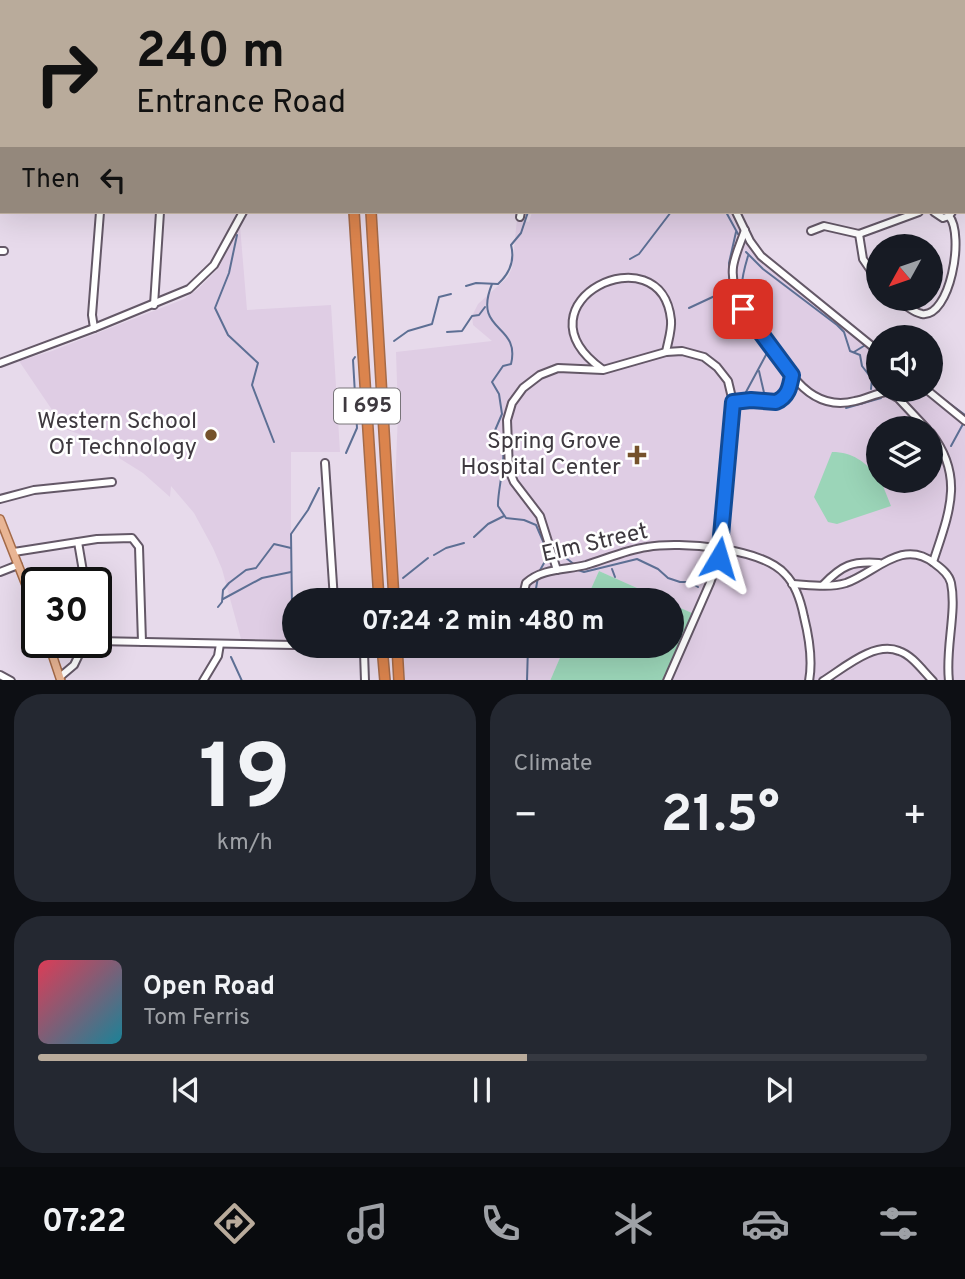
<!DOCTYPE html>
<html lang="en">
<head>
<meta charset="utf-8">
<style>
  body { margin:0; font-family:Overpass,sans-serif; background:#242831; color:#f1f3f6; height:100vh; display:flex; flex-direction:column; font-size:26px; white-space:nowrap }
  * { box-sizing:border-box; margin:0 }
  p { font-size:23px; color:#9ea1a6 }
  .icon { flex:none; width:38px; height:38px; fill:none; stroke:currentColor; stroke-width:2; stroke-linecap:round; stroke-linejoin:round }
  .map { position:relative; height:680px; overflow:hidden }
  .details { display:flex; flex-direction:column; gap:14px; padding:14px; background:#0d0f14; flex:1 }
  .details>* { flex:none }
  .hud { position:absolute; left:0px; top:0px; width:966px; height:214px; box-shadow:0 7px 28px #0002; background:#b9ab9b; color:#111; overflow:hidden }
  .needle { width:46px; rotate:230deg }
  .tools { position:absolute; left:866px; top:234px; display:grid; gap:14px }
  .tools a { display:grid; place-items:center; width:77px; height:77px; border-radius:50%; background:#171b24; box-shadow:0 7px 28px #0002; font-size:35px }
  .speed { position:absolute; left:21px; top:567px; display:flex; gap:14px; font-size:35px; font-weight:700; text-align:center }
  .speed>* { display:grid; place-content:center; width:91px; height:91px; border-radius:50%; background:#171b24; box-shadow:0 7px 28px #0002; line-height:1 }
  .speed .limit { border:4px solid #111; border-radius:10px; background:#fff; color:#111 }
  .pin { position:absolute; display:grid; place-items:center; width:60px; height:60px; color:#fff; margin:-30px; border-radius:14px; box-shadow:0 4px 10px #0006 }
  .me { position:absolute; width:77px; margin:-38px; rotate:7deg; stroke-linejoin:round; filter:drop-shadow(0 0 5px #0008) }
  .turn { display:flex; align-items:center; gap:24px; height:147px; padding:0 21px; font-size:32px }
  .turn .icon { width:91px; height:91px; stroke-width:2.5 }
  .turn b { display:block; font-size:49px; line-height:60px }
  .then { display:flex; align-items:center; height:66px; padding:0 21px; background:#0003; gap:14px; font-size:26px }
  .big { font-size:52px; font-weight:700; line-height:1.1 }
  .details .card { flex:1; display:flex; flex-direction:column; justify-content:center; gap:10px; min-width:0; padding:0 24px; border-radius:28px; background:#242831 }
  .details .dial { align-items:center; gap:0 }
  .dial b { font-size:91px; line-height:1 }
  .song { display:flex; align-items:center; gap:21px }
  .cover { width:84px; height:84px; border-radius:10px; background:linear-gradient(135deg,hsl(350 70% 55%),hsl(190 70% 35%)) }
  .played { height:7px; border-radius:4px; background:linear-gradient(90deg,#b9ab9b 55%,#363941 55%) }
  .keys { display:flex; justify-content:space-around; direction:ltr }
  .heat { display:flex; justify-content:space-between; align-items:center; font-size:38px; direction:ltr }
  .details .tiles { flex:1; display:grid; gap:14px; grid-template-columns:1fr 1fr }
  .card:last-child { grid-column:span 2 }
  .trip { position:absolute; left:282px; top:588px; width:402px; height:70px; border-radius:35px; background:#171b24; box-shadow:0 7px 28px #0002; font-weight:700; line-height:70px; text-align:center }
  .tab-bar { display:flex; height:112px; justify-content:space-around; align-items:center; background:#090b0e; color:#9ea1a6 }
  .tab-bar .icon { width:49px; height:49px }
  .tab-bar .on { color:#b9ab9b }
  .tab-bar b { font-size:32px; color:#f1f3f6 }
  .map>svg:first-child { display:block }
</style>
</head>
<body>
<div class="map">
<svg width="965" height="681" viewBox="0 0 965 681">
  <rect width="100%" height="100%" fill="#e7daeb"/>
  <g fill="#dfcde4" fill-rule="evenodd">
    <path d="M532 212H729L752 251 878 355V390H923L965 424V680H664L694 614 672 604V600H664L599 571 586 600H399L395 488 398 413 396 352 492 341 473 325 472 316 478 304 508 277 512 268 517 219 529 222ZM878 429H931V481H878Z"/>
    <path d="M240 226 247 310 331 305 340 452H291V640L241 639 222 569 213 548 194 513 171 486 170 497 143 473 119 458V450L104 443 65 429 19 361 52 351 184 299 198 289 218 269Z"/>
    <path d="M403 646H565L550 681 405 680Z"/>
  </g>
  <g fill="#9bd5b8">
    <path d="M832 452C853 452 865 462 878 477V481H881L891 506 837 524 828 522 814 497Z"/>
    <path d="M599 571 664 600H586Z"/>
    <path d="M672 604 694 614 664 680 550 681 565 646H672Z"/>
  </g>
  <g fill="none" stroke-linecap="round" stroke-linejoin="round">
    <g stroke="#5d6f94" stroke-width="2">
      <path d="M207 0V2"/>
      <path d="M524 0 526 2"/>
      <path d="M163 2 164 0"/>
      <path d="M726 212 738 234"/>
      <path d="M237 235 229 273 215 308 228 335 258 363 252 385 274 442"/>
      <path d="M746 252 763 269 837 325 844 332 850 351 860 355 862 366 872 379 871 389"/>
      <path d="M748 256C745 266 741 279 742 289 744 306 771 343 782 356"/>
      <path d="M630 259 639 254 671 212"/>
      <path d="M492 284C472 333 521 323 511 364L503 366 492 382 499 394 502 414 493 435C495 438 499 439 501 442 508 454 497 492 498 506L506 518 524 520 536 525 549 555"/>
      <path d="M466 286 476 283 498 284C510 273 515 260 511 245L521 233 528 212"/>
      <path d="M727 289 730 287 729 263 736 232"/>
      <path d="M689 308 719 294"/>
      <path d="M447 332 462 331 472 316 479 315 485 307"/>
      <path d="M755 333 781 372"/>
      <path d="M394 341 408 331 432 324 439 297 451 294"/>
      <path d="M872 343 878 344"/>
      <path d="M854 352 867 344"/>
      <path d="M759 371 765 397"/>
      <path d="M746 392 767 353"/>
      <path d="M942 398 965 415"/>
      <path d="M846 408 881 398"/>
      <path d="M951 446 963 424"/>
      <path d="M346 453 357 428 353 360 355 357"/>
      <path d="M474 537 488 524 504 516"/>
      <path d="M434 555 446 548 464 543"/>
      <path d="M558 556 566 558 575 565"/>
      <path d="M612 569 615 577"/>
      <path d="M578 570 584 572 637 559 658 569 668 578 680 582H689L698 587"/>
      <path d="M539 572 548 556"/>
      <path d="M403 578 428 558"/>
      <path d="M223 599 262 578 291 572"/>
      <path d="M534 600 538 577"/>
      <path d="M218 607 222 602 223 590 229 583 246 570 256 568 274 544 291 548"/>
      <path d="M291 642V631L288 627 292 607 291 534 308 510 319 488"/>
      <path d="M231 657 242 681"/>
      <path d="M527 681 528 646"/>
    </g>
    <g stroke="#645867" stroke-width="10">
      <g id="minor">
        <path d="M292 0 293 2"/>
        <path d="M788 0V2"/>
        <path d="M64 2V0"/>
        <path d="M391 2 392 0"/>
        <path d="M0 195H2"/>
        <path d="M736 212 750 241 761 256 878 351"/>
        <path d="M934 212 943 218 949 216 952 212"/>
        <path d="M520 217 521 212"/>
        <path d="M811 231 824 226 859 234 919 212"/>
        <path d="M859 234 863 259 878 281"/>
        <path d="M0 251H4"/>
        <path d="M898 299C905 305 913 312 922 314 950 318 965 235 949 216"/>
        <path d="M154 305 160 212"/>
        <path d="M94 328 92 315 100 212"/>
        <path d="M0 363 94 328 189 289 214 265 243 212"/>
        <path d="M602 369C510 302 662 230 671 320 672 330 668 341 666 352"/>
        <path d="M792 375C808 396 828 408 855 401 866 399 876 393 887 392L898 398 927 429"/>
        <path d="M927 390 965 421"/>
        <path d="M733 402 780 401 789 390 792 375C768 344 729 309 733 267 735 254 741 242 745 230"/>
        <path d="M931 433C965 477 949 513 933 562"/>
        <path d="M325 463 334 600"/>
        <path d="M0 499 34 490 112 482"/>
        <path d="M78 542 85 583"/>
        <path d="M14 552 97 539 132 538 139 547 142 642"/>
        <path d="M557 570 540 516 514 482 509 470 507 420 512 403 523 388 540 375 558 368 603 370 666 352 682 351 704 357 717 367 728 381 733 402 719 558 710 583 667 681"/>
        <path d="M0 572 18 565"/>
        <path d="M792 584C810 585 829 588 846 583 875 573 902 538 934 563 941 568 949 574 951 583 957 612 945 649 949 681"/>
        <path d="M823 585C842 565 852 561 879 563"/>
        <path d="M522 600 526 583C542 568 566 570 586 565 606 559 626 550 647 547 680 541 762 548 785 574 796 585 801 602 804 617 809 637 813 660 809 681"/>
        <path d="M96 641 294 645"/>
        <path d="M335 646 361 647 364 652 365 681"/>
        <path d="M418 647 439 646"/>
        <path d="M0 675 11 681"/>
        <path d="M61 676 74 665 85 642"/>
        <path d="M203 681 218 656 220 644"/>
        <path d="M823 681C844 668 874 641 899 651 912 655 923 671 933 681"/>
      </g>
    </g>
    <g stroke="#a46a48" stroke-width="10">
      <g id="major">
        <path d="M487 0 488 2"/>
        <path d="M496 0 497 2"/>
        <path d="M964 129H965"/>
        <path d="M0 519 37 613"/>
        <path d="M48 642 61 681"/>
      </g>
    </g>
    <g stroke="#a46a48" stroke-width="12">
      <g id="highway">
        <path d="M335 0V2"/>
        <path d="M358 0V2"/>
        <path d="M354 212 379 600"/>
        <path d="M371 212 394 600"/>
        <path d="M382 646 385 681"/>
        <path d="M397 646 399 681"/>
      </g>
    </g>
    <use href="#minor" stroke="#fff" stroke-width="6"/>
    <use href="#major" stroke="#e9b594" stroke-width="7"/>
    <use href="#highway" stroke="#db844d" stroke-width="9"/>
  </g>
  <g fill="none" stroke-linecap="round" stroke-linejoin="round">
    <g stroke="#114b97" stroke-width="18">
      <path id="route" d="M719 558 733 402 751 400 776 402C788 397 790 387 792 375L743 309"/>
    </g>
    <use href="#route" stroke="#1a73e8" stroke-width="12"/>
  </g>
  <g fill="#75522b" stroke="#fff" stroke-width="2.5">
    <circle cx="211" cy="435" r="7"/>
    <path d="M633.5 444.5h7v7h7v7h-7v7h-7v-7h-7v-7h7z"/>
  </g>
  <g text-anchor="middle" dominant-baseline="central" stroke-width="5" stroke-linejoin="round" paint-order="stroke">
    <rect fill="#fff" stroke="#787479" stroke-width="2" x="334" y="388.5" width="66" height="35" rx="5"/>
    <g font-size="21" font-weight="bold" fill="#3e393f">
      <text x="367" y="406">I 695</text>
    </g>
    <g font-size="23" fill="#3e393f" stroke="#fff" text-anchor="end">
      <text x="197" y="422">Western School<tspan x="197" dy="26">Of Technology</tspan></text>
      <text x="621" y="442">Spring Grove<tspan x="621" dy="26">Hospital Center</tspan></text>
    </g>
    <g font-size="23" fill="#3e393f" stroke="#fff">
      <text transform="translate(595 544) rotate(-13)">Elm Street</text>
    </g>
  </g>
</svg>
<div class="tools">
<a><svg class="needle" viewBox="-14 -14 28 28"><path d="M0-13l5 13h-10z" fill="#e53935"/><path d="M0 13l5-13h-10z" fill="#9ea1a6"/></svg></a>
<a><svg class="icon" aria-label="sound" viewBox="0 0 24 24"><path d="M4 9h4l5-4v14l-5-4H4zM17 9q2 3 0 6"/></svg></a>
<a><svg class="icon" aria-label="layers" viewBox="0 0 24 24"><path d="M12 4l9 5-9 5-9-5zM3 14l9 5 9-5"/></svg></a>
</div>
<div class="speed"><div class="limit">30</div></div>
<div class="pin" style="left:743px;top:309px;background:#d93025"><svg class="icon" aria-label="arrive" viewBox="0 0 24 24"><path d="M6 21V4h12l-3 4 3 4H6"/></svg></div>
<svg class="me" style="left:719px;top:558px" viewBox="-20 -20 40 40"><path d="M0-17L14 15 0 8-14 15z" fill="#1a73e8" stroke="#fff" stroke-width="4"/></svg>
<div class="trip">07:24 · 2 min · 480 m</div>
<div class="hud">
<div class="turn"><svg class="icon" aria-label="right" viewBox="0 0 24 24"><path d="M7 20v-9h11M14 6l5 5-5 5"/></svg><div><b>240 m</b>Entrance Road</div></div>
<div class="then">Then<svg class="icon" aria-label="left" viewBox="0 0 24 24"><path d="M17 20v-9H6M10 6l-5 5 5 5"/></svg></div>
</div>
</div>
<section class="details">
<div class="tiles">
<div class="card dial"><b>19</b><p>km/h</p></div>
<div class="card"><p>Climate</p>
<div class="heat"><a>−</a><b class="big">21.5°</b><a>+</a></div>
</div>
<div class="card">
<div class="song"><i class="cover"></i><div><b>Open Road</b><p>Tom Ferris</p></div></div>
<div class="played"></div>
<div class="keys"><svg class="icon" aria-label="previous" viewBox="0 0 24 24"><path d="M18 5L8 12l10 7zM5 5v14"/></svg><svg class="icon" aria-label="pause" viewBox="0 0 24 24"><path d="M8 5v14M16 5v14"/></svg><svg class="icon" aria-label="next" viewBox="0 0 24 24"><path d="M6 5l10 7-10 7zM19 5v14"/></svg></div>
</div>
</div>
</section>
<nav class="tab-bar">
<b>07:22</b>
<svg class="icon on" aria-label="directions" viewBox="0 0 24 24"><path d="M12 3l9 9-9 9-9-9zM9 14v-3h6M13 9l2 2-2 2"/></svg>
<svg class="icon" aria-label="music" viewBox="0 0 24 24"><path d="M9 18V5l10-2v13"/><circle cx="6" cy="18" r="3"/><circle cx="16" cy="16" r="3"/></svg>
<svg class="icon" aria-label="phone" viewBox="0 0 24 24"><path d="M5 4h4l2 5-3 2q2 4 5 5l2-3 5 2v4C11 20 4 13 5 4z"/></svg>
<svg class="icon" aria-label="climate" viewBox="0 0 24 24"><path d="M12 3v18M4 7l16 10M4 17L20 7"/></svg>
<svg class="icon" aria-label="car" viewBox="0 0 24 24"><path d="M5 17H2v-5l4-1 3-4h7l3 4 3 1v5h-3M9 17h6M6 11h13"/><circle cx="7" cy="17" r="2"/><circle cx="17" cy="17" r="2"/></svg>
<svg class="icon" aria-label="filters" viewBox="0 0 24 24"><path d="M4 7h16M4 17h16"/><circle cx="9" cy="7" r="2"/><circle cx="15" cy="17" r="2"/></svg>
</nav>
</body>
</html>
